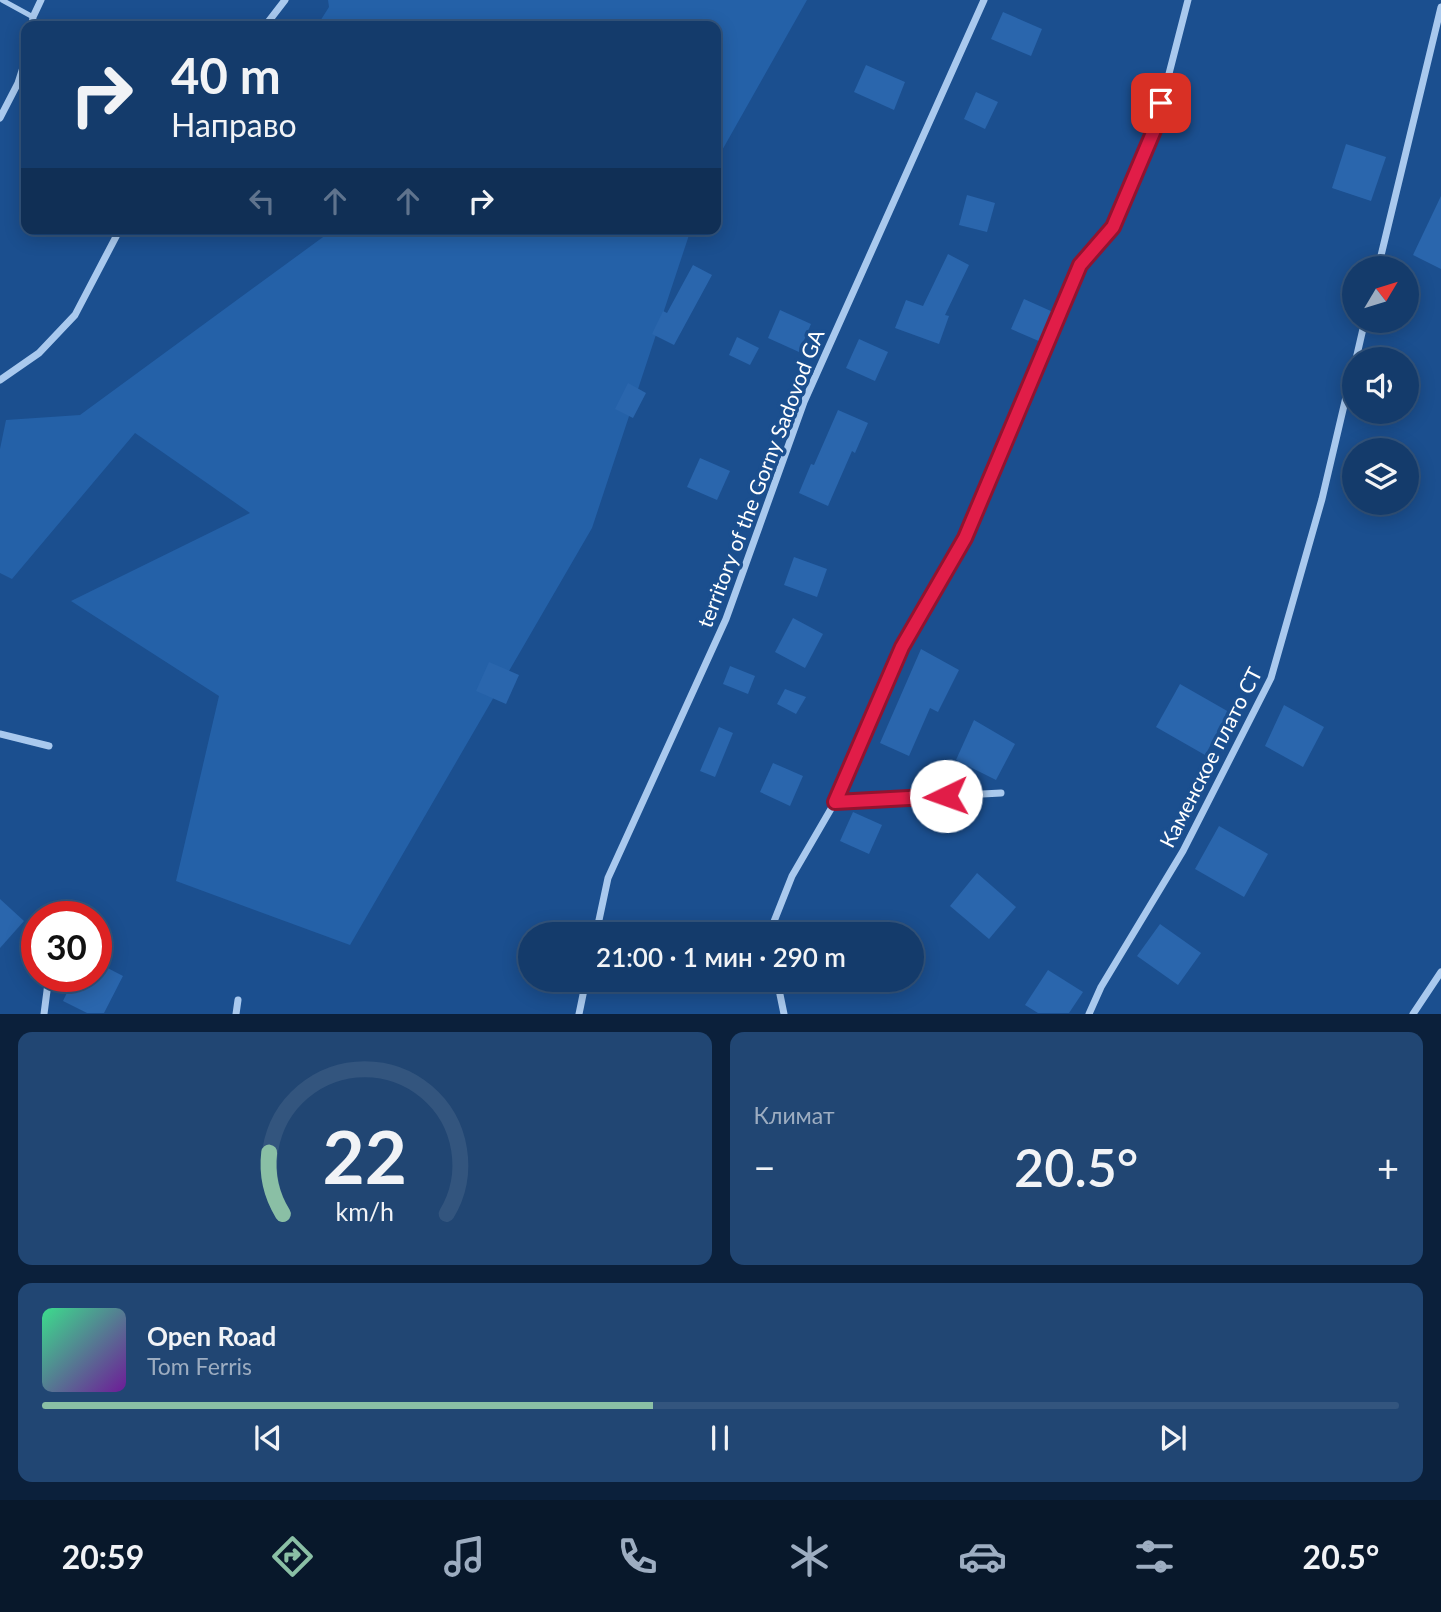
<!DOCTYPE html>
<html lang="ru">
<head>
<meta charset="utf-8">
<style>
  body { margin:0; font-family:Lato,sans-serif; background:#214673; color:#f1f3f6; height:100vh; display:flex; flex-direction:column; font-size:26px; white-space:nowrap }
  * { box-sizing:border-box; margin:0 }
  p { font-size:23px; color:#9dadc1 }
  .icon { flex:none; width:38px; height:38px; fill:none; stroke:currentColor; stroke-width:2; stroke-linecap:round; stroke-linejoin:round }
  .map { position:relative; height:1014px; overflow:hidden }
  .sheet { display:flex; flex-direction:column; gap:18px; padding:18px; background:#0b203b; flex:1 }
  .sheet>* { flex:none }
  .guide { position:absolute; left:21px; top:21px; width:700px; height:214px; border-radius:14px; box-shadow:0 4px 18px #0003,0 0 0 2px #33557e; background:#143b6b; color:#f1f3f6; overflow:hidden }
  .needle { width:46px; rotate:52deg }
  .fabs { position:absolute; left:1342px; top:256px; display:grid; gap:14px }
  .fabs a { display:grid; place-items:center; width:77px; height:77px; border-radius:50%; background:#143b6b; box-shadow:0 4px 18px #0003,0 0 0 2px #33557e; font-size:35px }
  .speed { position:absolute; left:21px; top:901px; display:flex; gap:14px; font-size:35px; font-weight:700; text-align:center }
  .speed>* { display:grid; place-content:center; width:91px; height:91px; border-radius:50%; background:#143b6b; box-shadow:0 4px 18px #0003,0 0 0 2px #33557e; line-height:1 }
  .speed .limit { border:10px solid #d22; background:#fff; color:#111 }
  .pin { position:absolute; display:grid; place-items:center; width:60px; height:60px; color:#fff; margin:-30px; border-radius:14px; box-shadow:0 4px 10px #0006 }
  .me { position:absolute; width:77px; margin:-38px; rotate:267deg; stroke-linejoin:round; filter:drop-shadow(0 0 5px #0008) }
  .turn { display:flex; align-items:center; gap:24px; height:147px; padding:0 35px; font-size:32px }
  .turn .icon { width:91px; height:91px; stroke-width:2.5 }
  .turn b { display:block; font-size:49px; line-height:60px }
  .lanes { display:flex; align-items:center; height:66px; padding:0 35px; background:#0003; justify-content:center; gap:35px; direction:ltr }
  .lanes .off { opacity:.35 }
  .big { font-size:52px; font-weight:600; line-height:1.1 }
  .sheet .card { flex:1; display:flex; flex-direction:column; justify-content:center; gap:10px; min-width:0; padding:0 24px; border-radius:14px; background:#214673 }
  .sheet .dial { align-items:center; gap:0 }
  .dial svg { height:182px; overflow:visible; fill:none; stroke:#33557e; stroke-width:7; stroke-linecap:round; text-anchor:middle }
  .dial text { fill:#f1f3f6; stroke:none }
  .song { display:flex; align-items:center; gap:21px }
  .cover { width:84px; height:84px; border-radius:10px; background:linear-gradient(135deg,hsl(150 70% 55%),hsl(280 70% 35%)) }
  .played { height:7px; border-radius:4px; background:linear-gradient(90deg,#8abfa5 45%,#33557e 45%) }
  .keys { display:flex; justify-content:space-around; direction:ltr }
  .heat { display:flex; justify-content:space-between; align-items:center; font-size:38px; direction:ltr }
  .sheet .tiles { flex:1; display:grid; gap:18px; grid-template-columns:1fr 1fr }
  .card:last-child { grid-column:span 2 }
  .trip { position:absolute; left:518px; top:922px; width:406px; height:70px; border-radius:35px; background:#143b6b; box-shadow:0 4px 18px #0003,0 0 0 2px #33557e; font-weight:600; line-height:70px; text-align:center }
  .tab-bar { display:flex; height:112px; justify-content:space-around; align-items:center; background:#08182b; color:#9dadc1 }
  .tab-bar .icon { width:49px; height:49px }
  .tab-bar .active { color:#8abfa5 }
  .tab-bar b { font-size:32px; color:#f1f3f6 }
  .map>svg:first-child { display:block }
</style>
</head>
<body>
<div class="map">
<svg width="1441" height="1014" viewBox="0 0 1441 1014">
  <rect width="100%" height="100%" fill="#1b4f8f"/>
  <g fill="#2461a8">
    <path d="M328 0H807L716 161V26H317L329 7Z"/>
    <path d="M334 229H691L592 528 350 945 176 881 219 696 71 601 250 513 135 433 12 579 0 573V449L6 420 80 415Z"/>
  </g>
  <g fill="#2a66ad">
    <path d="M1003 12 1042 29 1031 56 991 39Z"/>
    <path d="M866 65 905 82 894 110 854 92Z"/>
    <path d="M976 92 998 102 985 129 964 119Z"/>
    <path d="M1346 144 1386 157 1371 201 1332 188Z"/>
    <path d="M967 195 995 203 987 232 959 225Z"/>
    <path d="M1441 196V269L1413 255Z"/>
    <path d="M948 254 969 265 945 315 949 316 939 344 895 328 906 300 923 306Z"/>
    <path d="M693 265 712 275 674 345 652 334 663 311 667 313Z"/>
    <path d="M1024 299 1053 312 1041 342 1011 329Z"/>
    <path d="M780 310 811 324 799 352 768 338Z"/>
    <path d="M737 337 759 348 750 365 729 355Z"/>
    <path d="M859 339 888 352 875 381 846 368Z"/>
    <path d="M628 383 646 393 633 418 615 409Z"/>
    <path d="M838 410 868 423 855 453 852 451 828 506 799 493 811 464 814 465Z"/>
    <path d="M700 458 730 471 717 500 687 487Z"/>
    <path d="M794 557 827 569 817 597 784 585Z"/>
    <path d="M793 618 823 634 805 668 775 652Z"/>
    <path d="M921 649 959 670 938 712 930 708 909 756 880 743Z"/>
    <path d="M489 662 519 675 506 704 476 691Z"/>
    <path d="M730 666 755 676 748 694 723 684Z"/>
    <path d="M1180 684 1229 712 1205 755 1156 727Z"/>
    <path d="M785 689 806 697 796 714 777 704Z"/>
    <path d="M1284 705 1324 727 1303 767 1265 746Z"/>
    <path d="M974 720 1015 744 996 780 956 760Z"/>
    <path d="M719 727 733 733 715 777 700 771Z"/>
    <path d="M773 763 803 776 790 806 760 792Z"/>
    <path d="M853 812 882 825 869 854 840 841Z"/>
    <path d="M1219 826 1268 854 1244 897 1195 869Z"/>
    <path d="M977 873 1016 907 989 939 950 906Z"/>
    <path d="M0 899 24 921 0 948Z"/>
    <path d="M1160 924 1201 953 1178 985 1137 956Z"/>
    <path d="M96 962 123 976 104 1013H87L63 1001 75 976H96Z"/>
    <path d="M1048 970 1083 992 1069 1013H1038L1025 1005Z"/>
  </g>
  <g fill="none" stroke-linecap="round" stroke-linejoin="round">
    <path stroke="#a9c9ee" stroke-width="5" d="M2 0 33 17"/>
    <g stroke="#a9c9ee" stroke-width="7">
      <path d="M32 26 33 17 41 0"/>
      <path d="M265 26 285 0"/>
      <path d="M0 118 18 83 26 58"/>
      <path d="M1378 268 1441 7"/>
      <path d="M1356 359 1365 320"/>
      <path d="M0 380 39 353 75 315 120 229"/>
      <path d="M0 734 49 746"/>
      <path d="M835 802 1001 793"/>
      <path d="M596 934 608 878 726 619 804 402 984 0"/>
      <path d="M769 934 792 876 835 802 902 647 965 538 1080 265 1113 227 1155 128 1188 0"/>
      <path d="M777 980 784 1014"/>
      <path d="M44 1014 48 983 53 976"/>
      <path d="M236 1014 238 1000"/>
      <path d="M579 1014 586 980"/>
      <path d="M1089 1014 1101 987 1183 851 1271 678 1322 499 1354 363"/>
      <path d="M1413 1014 1441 972"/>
    </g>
  </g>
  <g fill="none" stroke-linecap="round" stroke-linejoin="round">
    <g stroke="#92132f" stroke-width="18">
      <path id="route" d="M946 796 835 802 902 647 965 538 1080 265 1113 227 1155 128 1161 103"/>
    </g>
    <use href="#route" stroke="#e11d48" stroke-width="12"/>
  </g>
  <g text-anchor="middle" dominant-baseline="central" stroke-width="7" stroke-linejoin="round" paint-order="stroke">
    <g font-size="21" fill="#fff" stroke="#1b4f8f">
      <text transform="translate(760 478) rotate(-69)">territory of the Gorny Sadovod GA</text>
      <text transform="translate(1210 757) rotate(-63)">Каменское плато СТ</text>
    </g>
  </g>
</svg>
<div class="fabs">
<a><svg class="needle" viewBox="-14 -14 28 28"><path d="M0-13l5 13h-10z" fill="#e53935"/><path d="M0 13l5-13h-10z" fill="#9dadc1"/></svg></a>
<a><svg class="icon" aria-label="sound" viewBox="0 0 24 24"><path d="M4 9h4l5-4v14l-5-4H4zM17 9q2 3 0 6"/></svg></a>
<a><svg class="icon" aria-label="layers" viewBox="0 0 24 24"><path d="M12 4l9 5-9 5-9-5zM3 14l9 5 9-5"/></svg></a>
</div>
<div class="speed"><div class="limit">30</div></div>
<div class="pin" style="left:1161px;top:103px;background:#d93025"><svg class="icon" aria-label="arrive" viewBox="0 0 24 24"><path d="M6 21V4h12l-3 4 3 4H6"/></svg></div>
<svg class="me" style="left:946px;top:796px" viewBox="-20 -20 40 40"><circle r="19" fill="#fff"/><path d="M0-13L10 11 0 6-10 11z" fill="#e11d48"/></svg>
<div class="trip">21:00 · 1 мин · 290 m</div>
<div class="guide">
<div class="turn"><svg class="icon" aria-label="right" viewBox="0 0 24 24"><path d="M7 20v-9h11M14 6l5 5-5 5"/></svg><div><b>40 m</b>Направо</div></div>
<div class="lanes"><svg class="icon off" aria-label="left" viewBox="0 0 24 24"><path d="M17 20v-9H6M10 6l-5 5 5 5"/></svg><svg class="icon off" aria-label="ahead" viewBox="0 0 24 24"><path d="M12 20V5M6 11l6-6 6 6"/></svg><svg class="icon off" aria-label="ahead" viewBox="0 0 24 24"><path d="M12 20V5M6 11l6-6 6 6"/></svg><svg class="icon" aria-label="right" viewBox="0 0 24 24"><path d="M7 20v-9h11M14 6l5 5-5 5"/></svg></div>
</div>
</div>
<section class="sheet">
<div class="tiles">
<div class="card dial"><svg viewBox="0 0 100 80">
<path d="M14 69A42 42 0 1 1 86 69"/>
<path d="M14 69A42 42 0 0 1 8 42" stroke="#8abfa5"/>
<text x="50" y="56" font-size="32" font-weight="700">22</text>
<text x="50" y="72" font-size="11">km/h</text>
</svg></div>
<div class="card"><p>Климат</p>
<div class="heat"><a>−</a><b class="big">20.5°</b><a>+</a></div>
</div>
<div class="card">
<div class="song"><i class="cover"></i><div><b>Open Road</b><p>Tom Ferris</p></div></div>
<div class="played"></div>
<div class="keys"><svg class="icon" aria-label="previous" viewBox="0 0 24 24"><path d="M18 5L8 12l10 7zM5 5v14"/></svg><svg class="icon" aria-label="pause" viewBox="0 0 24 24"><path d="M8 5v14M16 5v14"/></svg><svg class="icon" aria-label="next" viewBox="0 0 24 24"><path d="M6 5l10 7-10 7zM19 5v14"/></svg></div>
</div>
</div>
</section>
<nav class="tab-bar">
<b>20:59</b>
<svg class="icon active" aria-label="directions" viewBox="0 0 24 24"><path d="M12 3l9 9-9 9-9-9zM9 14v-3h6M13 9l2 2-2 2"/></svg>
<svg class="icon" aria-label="music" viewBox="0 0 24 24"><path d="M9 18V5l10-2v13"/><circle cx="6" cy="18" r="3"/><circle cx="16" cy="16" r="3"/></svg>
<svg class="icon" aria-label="phone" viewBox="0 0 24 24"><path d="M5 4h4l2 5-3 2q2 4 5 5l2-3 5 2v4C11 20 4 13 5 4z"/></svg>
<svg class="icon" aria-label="climate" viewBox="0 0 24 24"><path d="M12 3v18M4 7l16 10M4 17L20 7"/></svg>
<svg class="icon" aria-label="car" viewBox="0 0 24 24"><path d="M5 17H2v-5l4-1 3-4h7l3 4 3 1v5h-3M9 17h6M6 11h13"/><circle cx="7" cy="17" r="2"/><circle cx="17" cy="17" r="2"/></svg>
<svg class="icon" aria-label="filters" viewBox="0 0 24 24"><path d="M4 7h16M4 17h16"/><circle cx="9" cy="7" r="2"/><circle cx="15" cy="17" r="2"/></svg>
<b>20.5°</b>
</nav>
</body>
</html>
